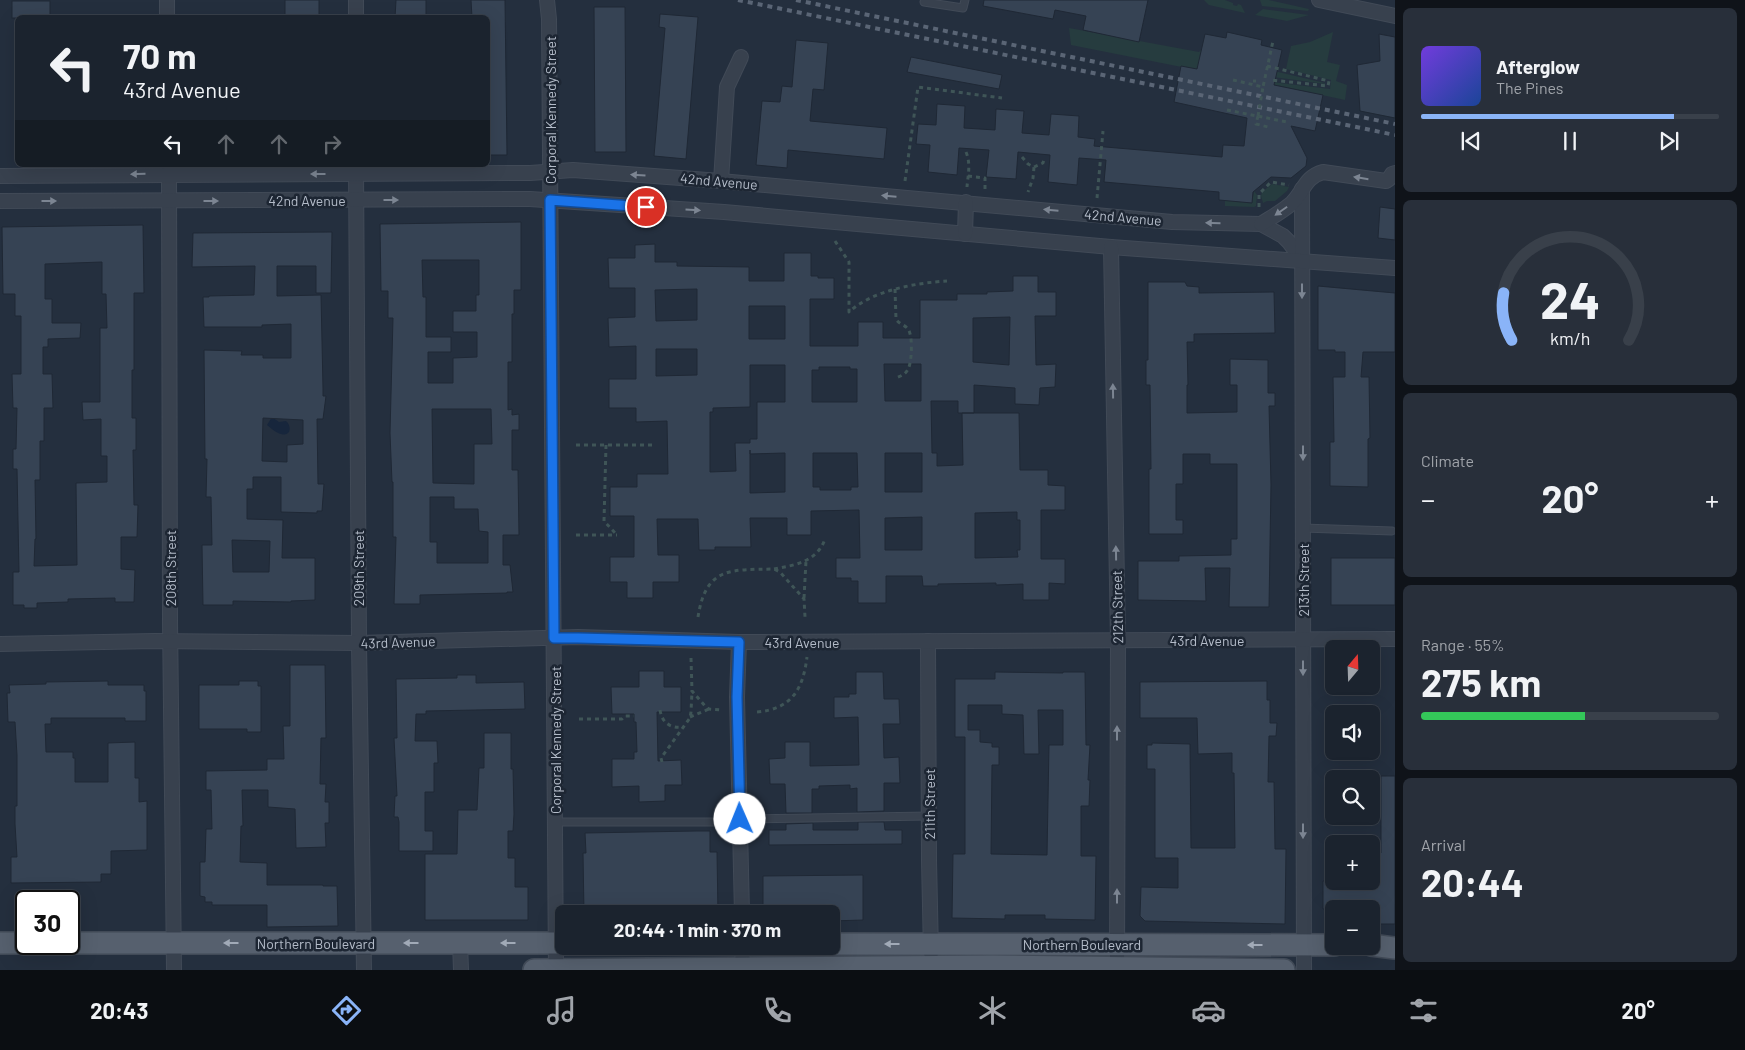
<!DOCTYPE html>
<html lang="en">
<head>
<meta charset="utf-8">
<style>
  body { margin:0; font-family:Barlow,sans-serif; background:#282f3a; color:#f1f3f6; height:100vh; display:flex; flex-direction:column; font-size:19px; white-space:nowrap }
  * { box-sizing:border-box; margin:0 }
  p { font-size:16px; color:#a0a4aa }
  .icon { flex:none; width:28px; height:28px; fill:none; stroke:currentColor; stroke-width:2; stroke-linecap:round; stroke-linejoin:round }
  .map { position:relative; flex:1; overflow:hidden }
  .details { display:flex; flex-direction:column; gap:8px; padding:8px; background:#0f1319; width:350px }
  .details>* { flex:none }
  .guide { position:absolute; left:15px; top:15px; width:475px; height:152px; border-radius:8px; box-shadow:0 5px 20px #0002,0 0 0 1px #39404a; background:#1b232e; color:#f1f3f6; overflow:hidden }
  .needle { width:32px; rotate:19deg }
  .tools { position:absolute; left:1325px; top:640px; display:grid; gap:10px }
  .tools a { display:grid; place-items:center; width:55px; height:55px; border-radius:8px; background:#1b232e; box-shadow:0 5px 20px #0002,0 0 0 1px #39404a; font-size:25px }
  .speed { position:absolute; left:15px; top:890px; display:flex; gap:10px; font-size:25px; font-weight:700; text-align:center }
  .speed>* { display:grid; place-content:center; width:65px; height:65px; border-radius:50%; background:#1b232e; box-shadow:0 5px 20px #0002,0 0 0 1px #39404a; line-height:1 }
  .speed .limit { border:2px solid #111; border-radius:8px; background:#fff; color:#111 }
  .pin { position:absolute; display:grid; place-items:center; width:42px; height:42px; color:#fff; margin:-21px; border:2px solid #fff; border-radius:50%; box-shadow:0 1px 5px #0007 }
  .me { position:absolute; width:55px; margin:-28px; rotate:359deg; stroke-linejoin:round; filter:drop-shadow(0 0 4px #0008) }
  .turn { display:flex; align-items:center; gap:18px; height:105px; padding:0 25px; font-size:22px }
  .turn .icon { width:65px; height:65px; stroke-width:2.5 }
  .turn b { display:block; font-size:35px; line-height:42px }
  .lanes { display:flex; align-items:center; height:48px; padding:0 25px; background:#0003; justify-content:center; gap:25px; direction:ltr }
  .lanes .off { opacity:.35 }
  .big { font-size:38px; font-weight:700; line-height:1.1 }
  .details .card { flex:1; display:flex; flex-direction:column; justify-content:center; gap:8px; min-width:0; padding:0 18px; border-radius:8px; background:#282f3a }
  .details .dial { align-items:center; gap:0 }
  .dial svg { height:130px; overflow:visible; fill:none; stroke:#39404a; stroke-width:7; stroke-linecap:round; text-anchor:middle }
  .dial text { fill:#f1f3f6; stroke:none }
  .song { display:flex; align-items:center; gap:15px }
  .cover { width:60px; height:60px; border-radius:8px; background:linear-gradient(135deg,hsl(260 70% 55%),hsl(220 70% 35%)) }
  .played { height:5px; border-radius:2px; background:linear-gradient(90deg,#8ab4f8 85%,#39404a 85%) }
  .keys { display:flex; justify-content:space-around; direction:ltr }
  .heat { display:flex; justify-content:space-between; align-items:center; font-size:28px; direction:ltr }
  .charge { height:8px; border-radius:4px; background:linear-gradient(90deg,#34c759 55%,#39404a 0) }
  .trip { position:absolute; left:555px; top:905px; width:285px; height:50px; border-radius:8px; background:#1b232e; box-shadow:0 5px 20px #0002,0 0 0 1px #39404a; font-weight:700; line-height:50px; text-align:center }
  .dock { display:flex; height:80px; justify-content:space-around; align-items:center; background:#0b0e12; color:#a0a4aa }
  .dock .icon { width:35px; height:35px }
  .dock .active { color:#8ab4f8 }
  .dock b { font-size:22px; color:#f1f3f6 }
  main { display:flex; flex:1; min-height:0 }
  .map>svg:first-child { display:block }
</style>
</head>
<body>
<main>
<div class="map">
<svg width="1395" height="970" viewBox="0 0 1395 970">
  <rect width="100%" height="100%" fill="#242f3e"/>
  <g fill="#263c3f">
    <path d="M1204 0H1225L1233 3V5L1237 6 1238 4 1241 5 1245 13 1209 5Z"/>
    <path d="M1260 0H1269L1309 9 1308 11 1262 6Z"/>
    <path d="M1263 9 1309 15 1287 21 1255 15Z"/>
    <path d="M1069 28 1199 52 1201 50 1223 55 1252 81 1071 45Z"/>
    <path d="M1333 32 1327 62 1340 65 1336 81 1347 85 1345 100 1271 84 1272 82 1330 89 1331 80 1286 69 1291 46 1310 42Z"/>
    <path d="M1274 71 1325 83V84L1273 77Z"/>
    <path d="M1272 184 1289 187 1287 191 1275 201H1267L1263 203 1261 196 1262 192Z"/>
    <path d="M1254 191 1257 195 1256 206 1254 207 1225 206V200L1252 203Z"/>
  </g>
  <path fill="#17263c" d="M272 417 279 422 286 421C292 426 291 437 281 434 276 433 271 428 267 425Z"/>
  <g fill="#364354" stroke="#1f2835" fill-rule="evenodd">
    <rect x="285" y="0" width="34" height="18"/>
    <path d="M396 0H426V18H395Z"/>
    <path d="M471 0H505L507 155H488V18H472Z"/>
    <path d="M984 0H1148L1139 42 1083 30 1086 16 1055 10 1053 19 983 6Z"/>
    <rect x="12" y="1" width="38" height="17"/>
    <path d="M594 7H625L626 152H595Z"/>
    <path d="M660 14 698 17 686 159 654 156 665 28 659 27Z"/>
    <path d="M1227 32 1262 40 1261 45 1282 50 1274 85 1323 95 1315 131 1291 126 1307 158 1306 166 1291 178 1271 177 1253 192 1252 203 1219 200V192L1104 182 1106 160 1079 158 1077 185 1048 182 1050 155 1018 152 1016 179 986 177 989 150 959 148 957 175 928 172 930 145 916 144 918 124 936 125 937 104 965 106 964 128 995 130 996 109 1024 111 1022 133 1049 135 1051 114 1079 116 1078 137 1095 139 1094 146 1222 157 1223 145 1244 146 1247 118 1174 102 1181 66 1197 69 1205 34 1226 38Z"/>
    <path d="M1379 34 1395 37V118L1360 111 1357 65 1380 61Z"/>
    <path d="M796 40 828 43 824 90 813 89 810 121 887 128 884 159 788 150 787 168 756 165 762 101 780 102 782 86 792 87Z"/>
    <path d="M911 57 1002 75 999 89 907 72Z"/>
    <path d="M1380 207 1395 209V240L1378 238Z"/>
    <path d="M521 222V290H514V314H512V362H508V410L512 409V415L519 414V430H512V470H518L519 535H503V565H510L513 592H507V593L420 595V604H394L396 537H393V482H392L390 433 393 318H388V291H381L380 224ZM422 260H479V295H476V311H453V332H477V357L453 358V383H428V352H451V337H426V297H423ZM432 409H491L492 444H474V484L433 483ZM430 497H454V509H478L479 531 488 532V563H437V542H430Z"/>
    <path d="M143 225 144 293H134V370H132V418H136V450H133L134 505H138L137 537H121V569L135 570 134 602H115V598L68 599V602L37 603V608H24V605H13V572H19L17 469H13V449H16L17 408H13L12 374H21V316H15V294H3L2 227ZM102 262V294H106L107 328H100V402H82L83 420 101 419V456H107V482L76 483 77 565 34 566 35 539H36L35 480H40V441H44V408H53L52 374H43V347H48V339L80 338 81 323H52V299H45V264Z"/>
    <path d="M332 232 331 293H316V266H277V296L321 295 323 388V396H326L323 419H317L318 484H324L322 511H317V513L281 512V477H253V489H247V519L283 520 282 558H315V600L291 601V602L233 601V605H203L202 545H212L211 497H206L207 459H205L204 350 242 351 241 355H263V358H291V324L262 325V327H204L203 297H209V296L254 295 255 266 192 267 193 233ZM263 418 303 420V444L287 445V462L262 461ZM232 540 270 541 269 572H233Z"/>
    <path d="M655 244V262H677V266L749 267V281H784V253H811V276H818V278H834V299H810V346H858V322H883V338H920V300H957V294H987V292L1013 291V276H1038V292H1056V316H1035L1036 365 1056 364 1055 387 1040 388 1039 405 1015 404V388L974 385V413H958V401H931L932 453H937V466L963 465 962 413H1019L1020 470H1048V485L1065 486V510H1041V559H1065V584L1049 583V600H1023V584L996 585V583L938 584V586H923L922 576H886V603H858V581H851V578H836V558H860L859 510 811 511V535H787V518H750L751 547H715V550H699L698 519H657L658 555H679V582H653V598H627V582H610V557H634V516H610V487H637V474H668L667 421 636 422V408H609V379H636V346L609 347 608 318 635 317V288H609L608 258H635V245ZM697 289V320L656 321 655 290ZM749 306H785V339H749ZM1010 317 1009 365 973 362V318ZM656 349H697V375L656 376ZM884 364H921V401H885ZM750 365H785V402H757V439H750V443H735L736 471 710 472V412H713V408L750 407ZM819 367H850V369H857V402H812V370H819ZM750 450V454L785 453V492L750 493ZM813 453H857L858 487H851V490H820V487H813ZM885 453H922V492H885ZM1017 512V520H1020V550H1017L1018 557 975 558V513ZM922 517V550H885V518Z"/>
    <path d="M1148 282H1185L1187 286 1199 287V293L1274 292 1275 333 1194 334V342H1187L1188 385H1187V413L1237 412V385H1230V359L1268 360V393H1275V406H1269L1271 485 1269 607H1229L1230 568H1205L1206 601 1138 600V561H1179V556L1231 555V539H1237V464H1210V454H1183V484H1176V520H1183V534H1149V469H1151L1150 385H1146V360H1148Z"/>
    <path d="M1318 286 1395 293V352H1363L1361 377H1369L1370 438 1368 439V487L1330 486V442H1334L1333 377H1345V352H1335V350H1318Z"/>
    <rect x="1331" y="558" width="64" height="47"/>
    <path d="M290 665H325L326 738H321L320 784H326L325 802H329V823H325L326 847 296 848 295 809 268 807V790H242L243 826H241L240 862 267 863V885H323V886H337L338 926 267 927V905H212V902H205V897L200 896V862H205L206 829H212L211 790H206V771L267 770V759H284L283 726H290Z"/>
    <path d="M639 671H664V687H681V712H657L658 761 681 760 682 785H665V801L639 802V786L612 787V759H634V752H637L636 722H634V714H612L611 687H639Z"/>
    <path d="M856 672H883L884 699H899L900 724H883L884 758 899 757 900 783H884V811L857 812V788L850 789V785L819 786V789H812V813H786L785 784H770L769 759 785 758V742H810V766L859 765 858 717 834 718V697H849V694H856Z"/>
    <path d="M995 672 1063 673V672H1085L1086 745H1090L1088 780H1090L1089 806H1081V856H1096L1095 920 1045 919V915H1005V919L952 918 953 854H965V737H955V679H995ZM968 705H1002V714L1023 715 1024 754H1039L1038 710H1063V745H1049L1047 855 991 854 992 765H999V747H992V743L980 742V730H968Z"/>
    <path d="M457 675H476V683L524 682 525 709 426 711V714H416L415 741H437L438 763H434V792H425V831H433V851H399V822L398 817H394L395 796H397L394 738H397L396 679 457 678Z"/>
    <path d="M108 681V685H144V691H146V721H125V718H51V724H45L46 752H73V758H75V782H108V743L135 742V778H139V802L147 801V850L111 851V874H101V882L11 883V857H17L15 824V806H17V755L15 722H8L7 693H10L9 685 46 684V682Z"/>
    <path d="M239 681H258V686H261V732H247V729H199V685H239Z"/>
    <path d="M1267 681V700H1270V723H1277L1276 736H1269L1268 782H1274L1275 849H1286L1285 924 1145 921 1140 916 1141 887 1178 888V858H1155V769H1147V745H1152V743L1190 744 1191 848H1235L1234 773H1232V753L1198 754 1197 718H1140V682Z"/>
    <path d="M484 733H511V769H513L514 814 513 831H508V858H515V887H528V920H425V854H457L458 810H477L479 768H484Z"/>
    <path d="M1381 776H1395V924H1371V909H1323V881H1371V853H1381Z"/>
    <path d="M858 822H884L885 830H902V844L769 845V830H786V824L813 823V830H858Z"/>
    <path d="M696 831H710V852H717L718 914H584L583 853H586L585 833Z"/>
    <path d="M863 875V920L831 921V914H763V876Z"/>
  </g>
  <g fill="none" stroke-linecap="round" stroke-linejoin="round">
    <g stroke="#414a57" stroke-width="9">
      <g id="lane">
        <path d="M924 2 963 8 965 0"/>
        <path d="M1303 528 1392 531"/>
        <path d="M740 819 929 816"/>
        <path d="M555 822H740"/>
      </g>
    </g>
    <g stroke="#414a57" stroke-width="16">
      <g id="street">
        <path d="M167 0V18"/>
        <path d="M356 0V18"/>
        <path d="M547 0 549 19 556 970"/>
        <path d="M1319 0 1395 16"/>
        <path d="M169 165 170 620 174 970"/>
        <path d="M356 166 359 643 364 970"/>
        <path d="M0 176 530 173 573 170 721 181 1172 222 1261 224 1283 236 1289 242 1302 260"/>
        <path d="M721 181 727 87 741 57"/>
        <path d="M1302 189 1304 970"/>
        <path d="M0 201 530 199 724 212 1111 247 1395 268"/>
        <path d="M1261 224C1272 217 1283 211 1292 203 1304 191 1305 177 1323 172L1386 181 1389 179 1392 174 1395 173"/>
        <path d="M965 234 966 202"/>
        <path d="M1111 247 1118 640 1117 967"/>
        <path d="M928 641 929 860 931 953"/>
        <path d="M739 642 737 697 742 914"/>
        <path d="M0 644 155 641 359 643 578 637 739 642 1395 639"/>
        <path d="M460 943 461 970"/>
        <path d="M742 946 743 968"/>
      </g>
    </g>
    <g stroke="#414a57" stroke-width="24">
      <g id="primary">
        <path d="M0 943H26"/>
        <path d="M69 943H564"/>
        <path d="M831 944 1334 945"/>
        <path d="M1371 945 1395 948"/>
        <path d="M534 970 993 966 1284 970"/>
      </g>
    </g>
    <g stroke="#3f5557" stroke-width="3" stroke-dasharray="4 4" stroke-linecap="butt">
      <path d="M1267 66 1329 81 1328 86 1271 80"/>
      <path d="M1233 80 1263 87 1273 41"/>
      <path d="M1253 81H1256"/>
      <path d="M1227 110 1287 122"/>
      <path d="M1258 116 1256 124 1268 127"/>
      <path d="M966 152C971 164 968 175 967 187"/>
      <path d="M1022 157 1028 164 1034 167 1033 178 1028 192"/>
      <path d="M1034 167 1043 163 1044 159"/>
      <path d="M968 176 985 178V189"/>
      <path d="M905 181 918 87 1002 98"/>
      <path d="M1097 198 1103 131"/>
      <path d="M1259 207V194L1271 182 1289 185"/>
      <path d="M835 241 849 262V312C873 290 916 283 947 281"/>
      <path d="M895 289 896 319C899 324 905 325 908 329 913 335 912 363 908 369 906 374 901 376 896 378"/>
      <path d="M576 445H656"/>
      <path d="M606 445 604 521 617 535"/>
      <path d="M576 535H617"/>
      <path d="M774 569C795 565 817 562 825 539"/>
      <path d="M804 598 806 561"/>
      <path d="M698 617C706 566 731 570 774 569L780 572 804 599 805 617"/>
      <path d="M691 658 692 691 705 706 709 709 722 710"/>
      <path d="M660 710C662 723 671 729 684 727"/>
      <path d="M757 712C792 709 803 689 807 657"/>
      <path d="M690 717 709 709"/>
      <path d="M579 719H622L625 716H634"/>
      <path d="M662 762 661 758 690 718 691 712 692 691"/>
    </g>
    <use href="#lane" stroke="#38414e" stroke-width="7"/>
    <use href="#street" stroke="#38414e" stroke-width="14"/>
    <use href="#primary" stroke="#56606e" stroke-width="21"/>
    <g stroke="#5a6575" stroke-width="4" stroke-dasharray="5 5" stroke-linecap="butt">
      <path d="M738 0 1395 135"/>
      <path d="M796 0 1395 124"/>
    </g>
    <path stroke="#3f5557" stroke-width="3" stroke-dasharray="4 4" stroke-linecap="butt" d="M1258 116 1263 87"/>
  </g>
  <defs><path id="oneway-solid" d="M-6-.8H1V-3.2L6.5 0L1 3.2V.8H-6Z" transform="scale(1.25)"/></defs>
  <g fill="#7c8592">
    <use href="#oneway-solid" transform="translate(138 174) rotate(179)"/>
    <use href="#oneway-solid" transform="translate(318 174) rotate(180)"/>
    <use href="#oneway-solid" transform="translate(638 175) rotate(-176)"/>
    <use href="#oneway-solid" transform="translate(1361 178) rotate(-171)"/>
    <use href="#oneway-solid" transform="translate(889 196) rotate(-175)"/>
    <use href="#oneway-solid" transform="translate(391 200)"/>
    <use href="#oneway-solid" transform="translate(49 201)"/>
    <use href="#oneway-solid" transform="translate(211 201)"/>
    <use href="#oneway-solid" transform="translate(693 210) rotate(4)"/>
    <use href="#oneway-solid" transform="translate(1051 210) rotate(-175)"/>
    <use href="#oneway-solid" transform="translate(1281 211) rotate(145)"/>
    <use href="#oneway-solid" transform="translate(1213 223) rotate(-179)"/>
    <use href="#oneway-solid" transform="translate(1302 291) rotate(90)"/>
    <use href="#oneway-solid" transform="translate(1113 391) rotate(-91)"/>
    <use href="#oneway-solid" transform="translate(1303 453) rotate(90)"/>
    <use href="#oneway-solid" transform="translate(1116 553) rotate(-91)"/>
    <use href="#oneway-solid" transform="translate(1303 668) rotate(90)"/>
    <use href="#oneway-solid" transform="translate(1117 733) rotate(-90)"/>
    <use href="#oneway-solid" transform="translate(1303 831) rotate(90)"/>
    <use href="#oneway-solid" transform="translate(1117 896) rotate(-90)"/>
  </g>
  <g fill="#a1aab7">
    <use href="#oneway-solid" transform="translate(231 943) rotate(-180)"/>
    <use href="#oneway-solid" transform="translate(411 943) rotate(180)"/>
    <use href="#oneway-solid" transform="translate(508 943) rotate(180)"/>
    <use href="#oneway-solid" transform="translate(892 944) rotate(-180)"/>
    <use href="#oneway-solid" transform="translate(1255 945) rotate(-180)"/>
  </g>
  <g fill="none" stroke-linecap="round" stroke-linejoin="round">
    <g stroke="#114b97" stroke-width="12">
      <path id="route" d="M646 207 550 200 554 638H578L739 642 737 697 740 819"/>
    </g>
    <use href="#route" stroke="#1a73e8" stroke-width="9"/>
  </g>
  <g text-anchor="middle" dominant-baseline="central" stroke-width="5" stroke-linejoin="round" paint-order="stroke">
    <g font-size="14" fill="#b4bcc9" stroke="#1d2633">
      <text transform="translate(550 110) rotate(-90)">Corporal Kennedy Street</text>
      <text transform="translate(719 181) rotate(5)">42nd Avenue</text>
      <text x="307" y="200">42nd Avenue</text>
      <text transform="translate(1123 217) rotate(5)">42nd Avenue</text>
      <text transform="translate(170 568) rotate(-90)">208th Street</text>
      <text transform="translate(358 568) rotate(-90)">209th Street</text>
      <text transform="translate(1303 580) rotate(-90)">213th Street</text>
      <text transform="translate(1117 607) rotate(-91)">212th Street</text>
      <text x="1207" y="640">43rd Avenue</text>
      <text transform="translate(398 642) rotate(-2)">43rd Avenue</text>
      <text x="802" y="642">43rd Avenue</text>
      <text transform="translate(555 740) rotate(-90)">Corporal Kennedy Street</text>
      <text transform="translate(929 804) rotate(-90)">211th Street</text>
      <text x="316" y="943">Northern Boulevard</text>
      <text x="1082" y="944">Northern Boulevard</text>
    </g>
  </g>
</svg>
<div class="tools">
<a><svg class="needle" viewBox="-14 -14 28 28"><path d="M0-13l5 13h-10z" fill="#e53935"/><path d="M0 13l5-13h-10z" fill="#a0a4aa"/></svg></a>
<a><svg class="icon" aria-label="sound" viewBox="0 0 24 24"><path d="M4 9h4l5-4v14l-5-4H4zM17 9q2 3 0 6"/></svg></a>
<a><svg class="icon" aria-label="search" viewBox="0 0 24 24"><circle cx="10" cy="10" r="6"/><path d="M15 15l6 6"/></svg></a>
<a>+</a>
<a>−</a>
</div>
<div class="speed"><div class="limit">30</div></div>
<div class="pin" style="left:646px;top:207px;background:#d93025"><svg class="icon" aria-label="arrive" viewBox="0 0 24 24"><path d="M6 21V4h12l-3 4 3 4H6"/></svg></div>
<svg class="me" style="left:740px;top:819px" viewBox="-20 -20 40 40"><circle r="19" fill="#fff"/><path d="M0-13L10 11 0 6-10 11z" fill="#1a73e8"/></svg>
<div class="trip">20:44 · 1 min · 370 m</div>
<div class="guide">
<div class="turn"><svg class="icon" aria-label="left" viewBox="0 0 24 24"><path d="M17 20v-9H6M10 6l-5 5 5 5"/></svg><div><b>70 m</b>43rd Avenue</div></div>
<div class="lanes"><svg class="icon" aria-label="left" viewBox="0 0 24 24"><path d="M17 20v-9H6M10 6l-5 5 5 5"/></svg><svg class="icon off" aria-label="ahead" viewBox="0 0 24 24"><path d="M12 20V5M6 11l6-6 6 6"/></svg><svg class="icon off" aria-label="ahead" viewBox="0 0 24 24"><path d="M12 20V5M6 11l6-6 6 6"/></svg><svg class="icon off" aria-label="right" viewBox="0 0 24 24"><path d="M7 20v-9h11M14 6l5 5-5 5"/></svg></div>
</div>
</div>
<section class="details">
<div class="card">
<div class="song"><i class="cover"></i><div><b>Afterglow</b><p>The Pines</p></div></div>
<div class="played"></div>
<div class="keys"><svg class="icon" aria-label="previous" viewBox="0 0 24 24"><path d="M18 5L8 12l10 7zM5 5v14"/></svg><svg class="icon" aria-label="pause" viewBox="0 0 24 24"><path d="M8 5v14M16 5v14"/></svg><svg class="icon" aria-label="next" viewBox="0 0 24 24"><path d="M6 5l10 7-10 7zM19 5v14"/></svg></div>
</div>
<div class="card dial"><svg viewBox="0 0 100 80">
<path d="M14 69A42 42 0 1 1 86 69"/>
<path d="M14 69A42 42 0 0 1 9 40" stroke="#8ab4f8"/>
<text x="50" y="56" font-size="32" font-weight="700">24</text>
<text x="50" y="72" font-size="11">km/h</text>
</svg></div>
<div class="card"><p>Climate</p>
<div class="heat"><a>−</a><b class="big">20°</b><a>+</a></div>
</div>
<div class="card"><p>Range · 55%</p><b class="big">275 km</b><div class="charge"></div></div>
<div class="card"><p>Arrival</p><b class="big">20:44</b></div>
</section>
</main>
<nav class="dock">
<b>20:43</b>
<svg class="icon active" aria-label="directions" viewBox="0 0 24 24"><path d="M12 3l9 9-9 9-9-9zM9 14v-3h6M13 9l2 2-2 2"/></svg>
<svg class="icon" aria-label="music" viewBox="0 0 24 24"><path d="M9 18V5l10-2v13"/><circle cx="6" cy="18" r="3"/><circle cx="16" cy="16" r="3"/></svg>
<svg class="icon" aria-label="phone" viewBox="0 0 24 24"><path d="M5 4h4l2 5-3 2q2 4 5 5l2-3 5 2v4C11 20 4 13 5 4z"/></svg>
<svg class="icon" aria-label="climate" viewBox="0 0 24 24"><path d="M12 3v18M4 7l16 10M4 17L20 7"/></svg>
<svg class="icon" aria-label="car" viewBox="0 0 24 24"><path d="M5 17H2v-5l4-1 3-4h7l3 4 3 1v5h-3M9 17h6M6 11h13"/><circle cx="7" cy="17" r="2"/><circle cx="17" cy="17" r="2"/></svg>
<svg class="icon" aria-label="filters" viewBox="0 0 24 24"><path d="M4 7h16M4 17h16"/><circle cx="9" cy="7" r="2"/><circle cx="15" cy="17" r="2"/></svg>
<b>20°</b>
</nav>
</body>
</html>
